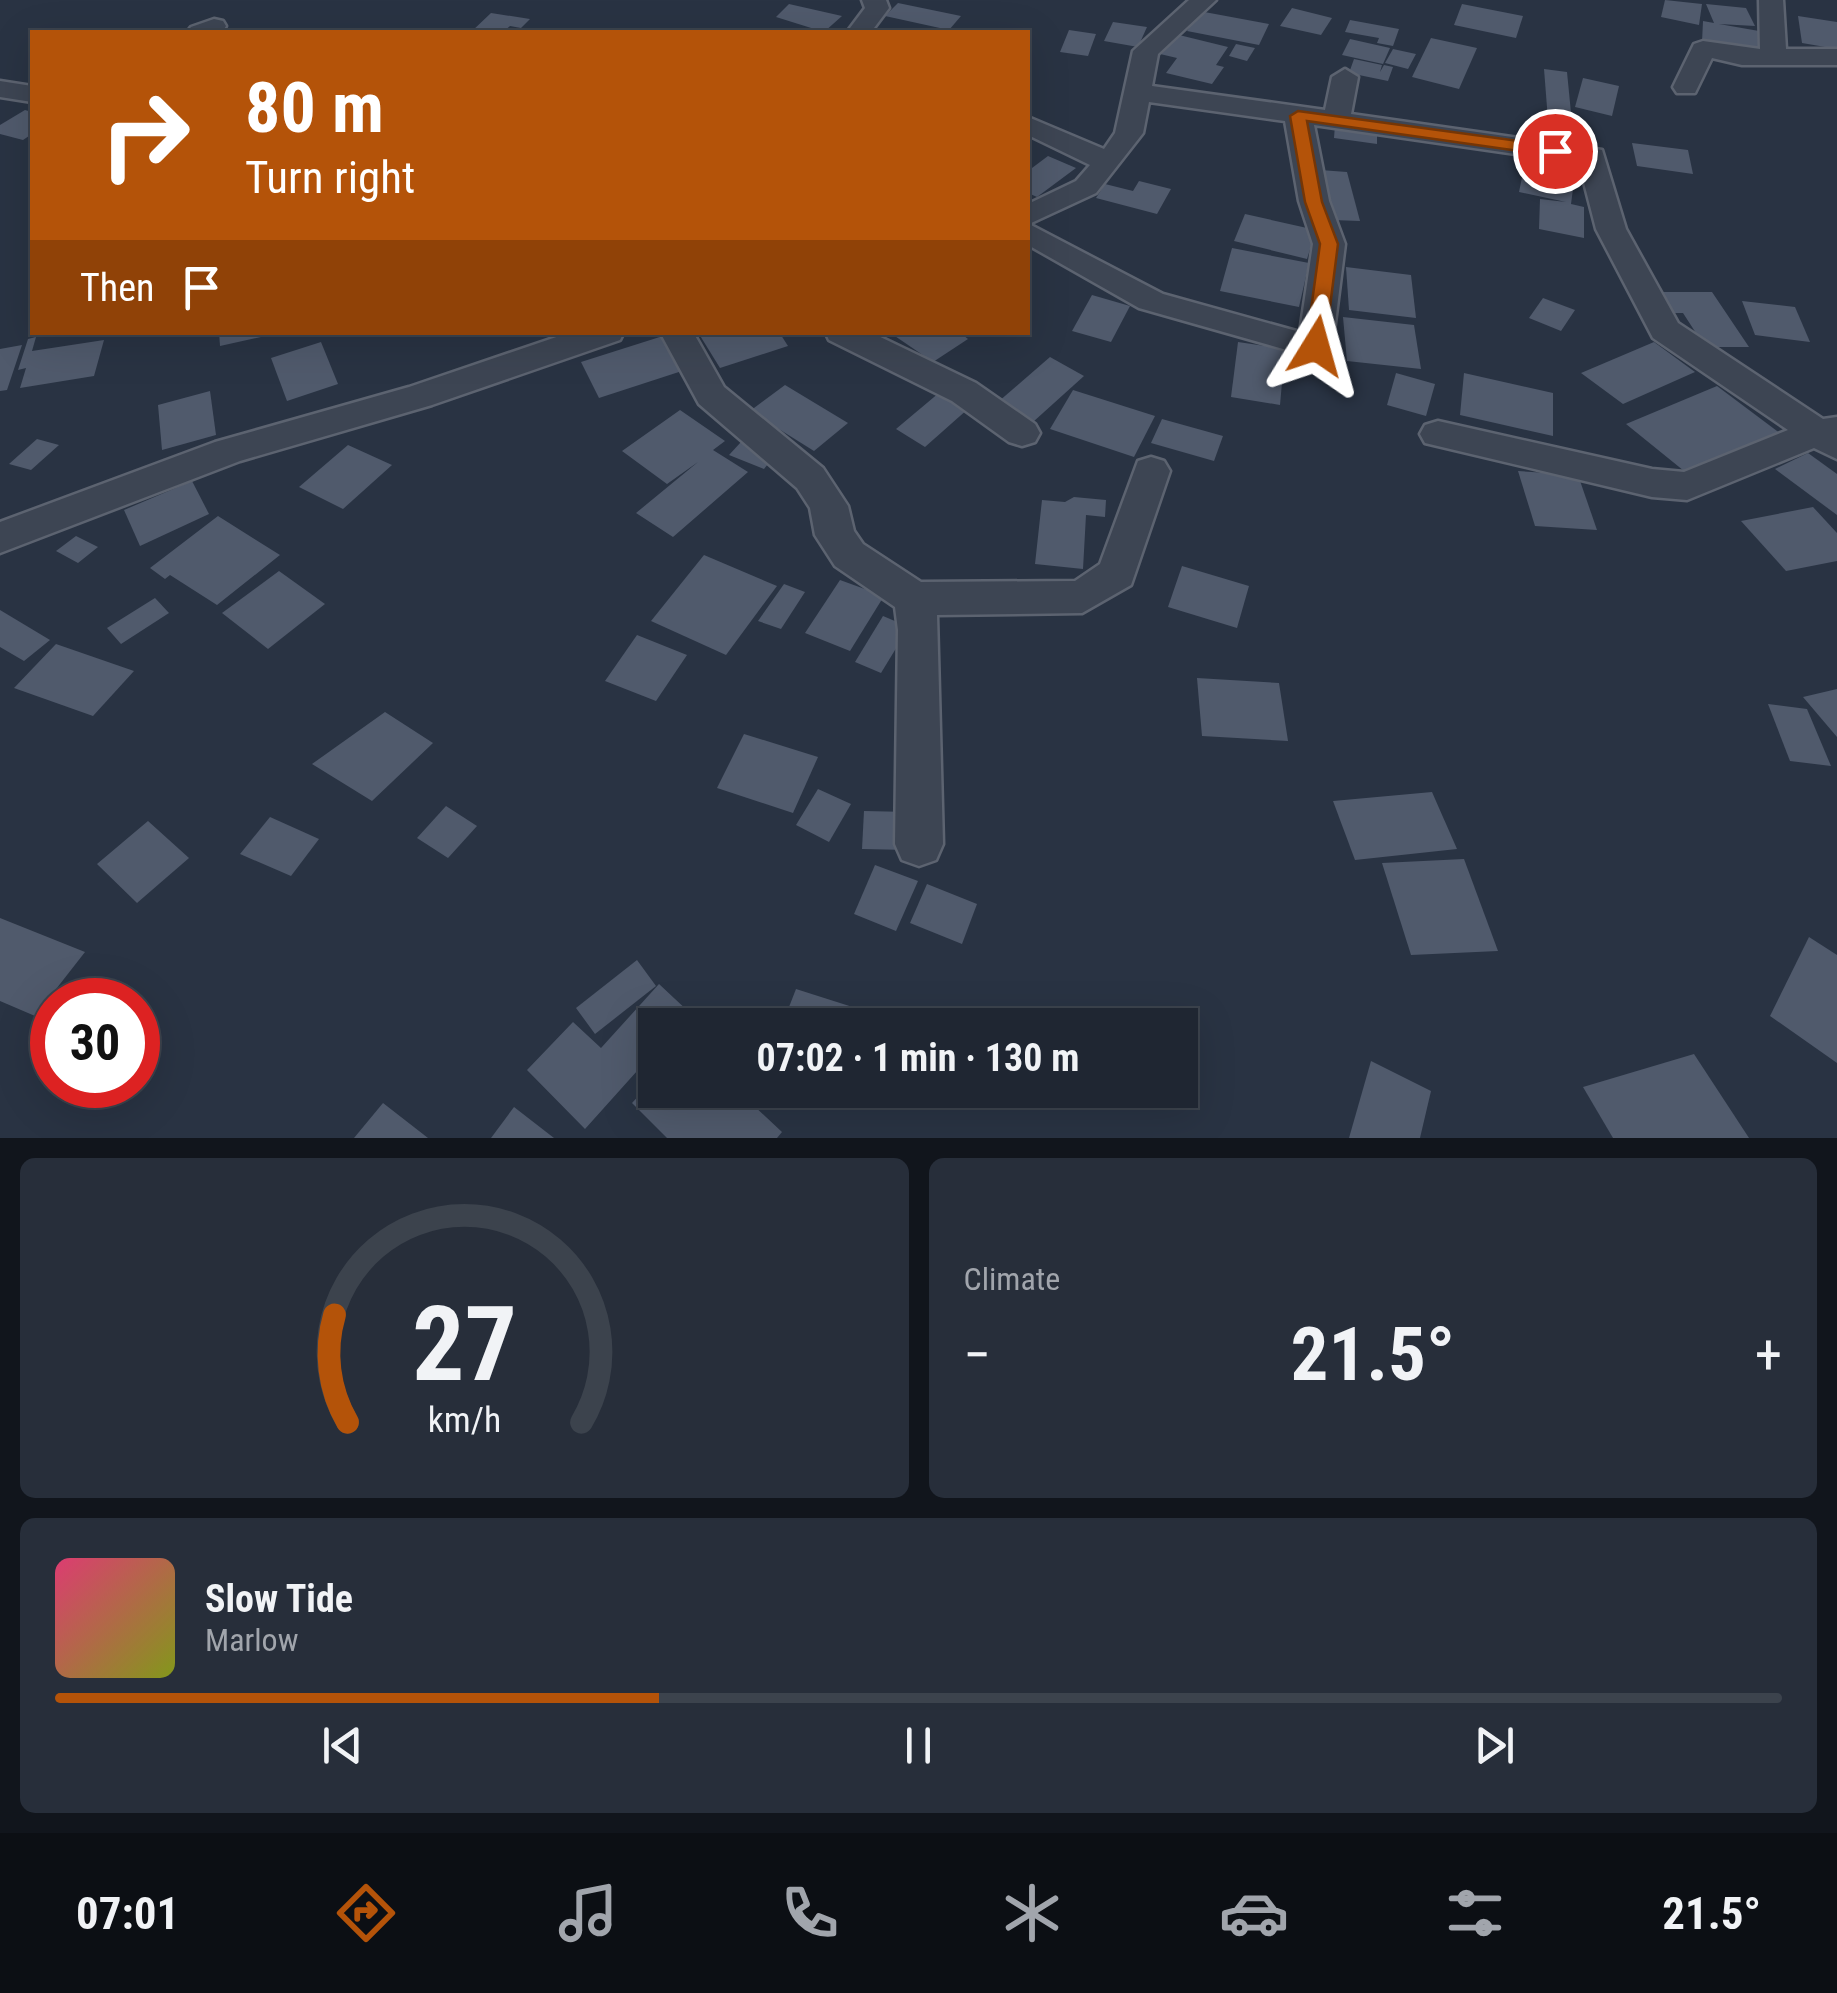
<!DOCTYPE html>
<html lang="en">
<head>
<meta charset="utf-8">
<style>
  body { margin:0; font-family:"Roboto Condensed",sans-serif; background:#272e3a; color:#f1f3f6; height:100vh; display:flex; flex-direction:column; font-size:38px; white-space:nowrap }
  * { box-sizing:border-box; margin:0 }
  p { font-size:32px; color:#a1a5ac }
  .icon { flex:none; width:55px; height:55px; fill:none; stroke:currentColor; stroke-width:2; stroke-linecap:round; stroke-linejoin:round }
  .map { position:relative; height:1138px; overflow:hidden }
  .side { display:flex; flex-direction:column; gap:20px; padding:20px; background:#11151c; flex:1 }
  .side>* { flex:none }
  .top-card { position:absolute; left:30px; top:30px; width:1000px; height:305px; border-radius:0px; box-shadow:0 10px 40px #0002,0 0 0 2px #3c434d; background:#b45309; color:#fff; overflow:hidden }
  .speed { position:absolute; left:30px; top:978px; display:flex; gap:20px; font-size:50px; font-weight:700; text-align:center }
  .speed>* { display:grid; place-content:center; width:130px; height:130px; border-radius:50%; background:#1f2632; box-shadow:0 10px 40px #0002,0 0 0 2px #3c434d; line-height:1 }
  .speed .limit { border:15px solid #d22; background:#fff; color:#111 }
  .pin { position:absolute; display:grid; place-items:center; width:85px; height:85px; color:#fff; margin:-42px; border:5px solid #fff; border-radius:50%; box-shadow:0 2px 10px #0007 }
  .me { position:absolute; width:110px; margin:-55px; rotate:8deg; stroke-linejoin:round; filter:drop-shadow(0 0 8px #0008) }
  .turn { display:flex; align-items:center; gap:35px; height:210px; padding:0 50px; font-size:45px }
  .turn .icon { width:130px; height:130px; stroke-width:2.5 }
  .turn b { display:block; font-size:70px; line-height:85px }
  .then { display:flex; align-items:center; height:95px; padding:0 50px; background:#0003; gap:20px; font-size:38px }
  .big { font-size:75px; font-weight:700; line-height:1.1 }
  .side .widget { flex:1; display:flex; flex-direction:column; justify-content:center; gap:15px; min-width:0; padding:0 35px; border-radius:15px; background:#272e3a }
  .side .dial { align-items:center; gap:0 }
  .dial svg { height:260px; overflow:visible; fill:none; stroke:#3c434d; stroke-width:7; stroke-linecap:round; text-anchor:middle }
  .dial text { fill:#f1f3f6; stroke:none }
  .song { display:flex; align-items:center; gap:30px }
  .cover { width:120px; height:120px; border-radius:15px; background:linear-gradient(135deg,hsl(340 70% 55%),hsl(70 70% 35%)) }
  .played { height:10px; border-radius:5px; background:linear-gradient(90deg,#b45309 35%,#3c434d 35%) }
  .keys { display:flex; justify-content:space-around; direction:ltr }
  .heat { display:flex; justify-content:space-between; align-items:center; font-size:55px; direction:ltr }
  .side .tiles { flex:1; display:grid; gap:20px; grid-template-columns:1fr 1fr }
  .widget:last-child { grid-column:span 2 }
  .trip { position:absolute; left:638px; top:1008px; width:560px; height:100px; border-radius:0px; background:#1f2632; box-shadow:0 10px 40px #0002,0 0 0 2px #3c434d; font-weight:700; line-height:100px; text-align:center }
  .tabs { display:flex; height:160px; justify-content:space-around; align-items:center; background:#0c0f14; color:#a1a5ac }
  .tabs .icon { width:70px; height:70px }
  .tabs .active { color:#b45309 }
  .tabs b { font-size:45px; color:#f1f3f6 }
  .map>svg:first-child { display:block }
</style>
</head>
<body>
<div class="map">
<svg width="1837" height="1138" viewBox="0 0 1837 1138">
  <rect width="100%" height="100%" fill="#293343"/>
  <g fill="#505a6c">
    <path d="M1665 0 1702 4 1699 25 1661 17Z"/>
    <path d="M898 3 961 16 949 30 885 16Z"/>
    <path d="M789 4 842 16 824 32 776 17Z"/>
    <path d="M1462 4 1523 16 1516 38 1454 25Z"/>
    <path d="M1706 4 1746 8 1755 26 1719 24 1759 31 1761 53 1702 42 1703 21 1714 23Z"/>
    <path d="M1292 8 1332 18 1321 35 1280 26Z"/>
    <path d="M1199 11 1269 24 1259 45 1187 31Z"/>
    <path d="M491 13 530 19 521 28 510 26 503 32H471Z"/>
    <path d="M1798 16 1837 22V49L1802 43Z"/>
    <path d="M1350 20 1399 29 1393 46 1377 43 1379 38 1345 32Z"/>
    <path d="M1113 22 1147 27 1138 47 1104 41Z"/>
    <path d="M1069 30 1096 34 1088 56 1060 52Z"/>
    <path d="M1175 34 1228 47 1216 65 1224 67 1212 84 1166 73 1177 58 1160 54Z"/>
    <path d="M1431 38 1477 48 1459 89 1412 77Z"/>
    <path d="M1350 39 1390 48 1383 64 1342 55Z"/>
    <path d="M1236 44 1255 48 1247 61 1229 56Z"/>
    <path d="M1393 49 1416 54 1408 69 1385 63Z"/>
    <path d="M1354 59 1382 65 1380 72 1384 65 1393 67 1388 81 1349 73Z"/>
    <path d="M1544 69 1567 72 1572 123 1548 120Z"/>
    <path d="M1583 78 1619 86 1612 116 1575 107Z"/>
    <path d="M25 110 32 112V134L23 140 0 134V125Z"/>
    <path d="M1335 125 1377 131V144L1334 138Z"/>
    <path d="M1632 143 1688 150 1693 174 1637 166Z"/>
    <path d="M1048 156 1076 168 1037 197 1028 193V171Z"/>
    <path d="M1525 163 1575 174 1571 204 1584 207V238L1539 229 1540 199 1566 202 1519 192Z"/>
    <path d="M1320 170 1347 172 1360 221 1332 220Z"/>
    <path d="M1139 181 1171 189 1157 214 1096 198 1105 184 1133 191Z"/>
    <path d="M1245 214 1316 230 1307 259 1234 241Z"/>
    <path d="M1232 248 1309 263 1299 307 1220 291Z"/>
    <path d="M1346 267 1411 275 1416 318 1349 310Z"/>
    <path d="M1652 292H1712L1749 347H1705L1683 313H1666Z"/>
    <path d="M1092 295 1130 306 1111 342 1072 331Z"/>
    <path d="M1543 298 1575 310 1561 331 1529 318Z"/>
    <path d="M1742 301 1795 307 1810 342 1755 335Z"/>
    <path d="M1343 317 1414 325 1421 369 1347 361Z"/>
    <path d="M219 332H260L261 337 220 346Z"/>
    <path d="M705 332H779L788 346 720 368 699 334Z"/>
    <path d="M889 332H959L968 339 933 362Z"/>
    <path d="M666 335 685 370 599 398 581 362Z"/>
    <path d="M36 337 32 351 104 340 94 376 20 388 26 368 18 370 28 339Z"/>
    <path d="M321 342 338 384 287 401 271 358Z"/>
    <path d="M1238 342 1285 349 1280 405 1231 397Z"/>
    <path d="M1654 342 1695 372 1623 404 1581 373Z"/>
    <path d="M22 345 7 390 0 391V349Z"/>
    <path d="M1050 357 1084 376 1033 422 998 402Z"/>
    <path d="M1396 373 1435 384 1426 416 1387 405Z"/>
    <path d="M1464 373 1553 393V436L1460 415Z"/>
    <path d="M785 385 848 423 814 451 750 411Z"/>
    <path d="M1717 386 1781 434 1689 475 1626 424Z"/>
    <path d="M1073 390 1155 416 1134 457 1050 429Z"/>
    <path d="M210 391 216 435 162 450 158 405Z"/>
    <path d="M940 392 969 408 925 447 896 429Z"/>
    <path d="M680 410 725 441 713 450 748 472 673 537 636 513 698 462 667 484 622 451Z"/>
    <path d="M1162 419 1223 436 1214 461 1151 443Z"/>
    <path d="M37 439 59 445 31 470 9 464Z"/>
    <path d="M741 442 775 455 764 469 729 455Z"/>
    <path d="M348 445 392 465 343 509 299 487Z"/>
    <path d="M1808 453 1837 474V515L1775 469Z"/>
    <path d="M1518 471 1578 475 1597 530 1535 526Z"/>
    <path d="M192 481 209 514 140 546 124 510Z"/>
    <path d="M1074 497 1106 500 1105 517 1086 515 1083 569 1035 564 1042 500 1065 502Z"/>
    <path d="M1813 507 1837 533V561L1786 571 1741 521Z"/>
    <path d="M218 516 280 555 217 605 170 575 165 579 150 568Z"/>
    <path d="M76 536 98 547 78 563 56 551Z"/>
    <path d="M704 555 777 586 726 655 651 621Z"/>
    <path d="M1182 566 1249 586 1237 628 1168 607Z"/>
    <path d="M279 571 325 604 268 649 222 613Z"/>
    <path d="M840 580 884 596 850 651 805 633Z"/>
    <path d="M784 584 805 592 781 629 758 621Z"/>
    <path d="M155 598 169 613 121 644 107 628Z"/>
    <path d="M0 610 50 640 24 661 0 647Z"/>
    <path d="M883 616 909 627 881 673 855 662Z"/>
    <path d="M637 635 687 655 656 701 605 681Z"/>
    <path d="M56 644 134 671 93 716 14 688Z"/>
    <path d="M1197 678 1279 683 1288 741 1202 736Z"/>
    <path d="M1837 689V737L1803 697Z"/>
    <path d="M1768 704 1807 709 1831 766 1790 761Z"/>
    <path d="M385 712 433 743 372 801 312 764Z"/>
    <path d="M744 734 818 757 793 813 717 788Z"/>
    <path d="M818 789 851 804 829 842 796 825Z"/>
    <path d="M1432 792 1457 849 1355 860 1333 801Z"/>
    <path d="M446 806 477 826 448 858 417 838Z"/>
    <path d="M864 811 910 812 909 850 862 849Z"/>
    <path d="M270 817 319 839 291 876 240 854Z"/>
    <path d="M148 821 189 858 137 903 97 864Z"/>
    <path d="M1464 859 1498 951 1411 955 1382 863Z"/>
    <path d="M875 865 918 881 896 931 854 914Z"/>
    <path d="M927 884 977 904 962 944 910 923Z"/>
    <path d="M0 918 85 952 35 1016 0 1001Z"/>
    <path d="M1809 937 1837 955V1063L1770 1016Z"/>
    <path d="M637 960 656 986 595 1034 576 1008Z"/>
    <path d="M659 984 690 1013 679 1025H655V1051L585 1129 527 1070 573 1022 601 1048Z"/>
    <path d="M796 989 906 1024V1025H782Z"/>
    <path d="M1694 1054 1749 1138H1613L1583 1087Z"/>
    <path d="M1371 1061 1431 1091 1420 1138H1349Z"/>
    <path d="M655 1078V1090H737L782 1132 777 1138H667L632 1103Z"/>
    <path d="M383 1103 428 1138H354Z"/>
    <path d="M514 1107 554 1138H491Z"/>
  </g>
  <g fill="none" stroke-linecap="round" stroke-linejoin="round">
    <g stroke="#5c6370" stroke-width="5">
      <g id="minor">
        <path d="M862 0H886L889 8 871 32H847L865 8Z"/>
        <path d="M1189 0H1216L1158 54 1152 86 1325 110 1332 77 1345 69 1358 77 1351 114 1602 150 1626 229 1678 323 1823 419 1837 417V459L1814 448 1687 500 1652 497 1425 443 1420 434 1425 425 1438 421 1652 469 1684 472 1788 430 1653 338 1596 229 1579 163 1314 125 1329 201 1345 244 1332 347 1327 355 1315 358 1139 308 1028 245V204L1076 181 1090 165 1028 135V117L1104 149 1115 133 1133 51ZM1149 102 1285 121 1299 201 1313 244 1300 332 1163 294 1029 224 1096 193 1143 133Z"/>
        <path d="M1759 0H1783L1786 49H1837V65H1742L1712 58 1695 93H1677L1673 87 1694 44 1703 41 1760 49Z"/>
        <path d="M214 19 223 21 226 26 223 31 187 32 191 27Z"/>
        <path d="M0 81 32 86V102L0 97Z"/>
        <path d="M571 332H624L620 340 432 405 240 461 0 553V522L215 442 409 387Z"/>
        <path d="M660 332H693L724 387 823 468 848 506 854 531 863 544 921 582 1075 581 1100 564 1138 461 1151 457 1164 461 1170 471 1131 585 1082 613 937 615 943 844 936 860 919 866 902 860 895 844 898 630 895 607 835 566 815 535 810 508 797 488 699 404Z"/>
        <path d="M825 332H870L976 383 1035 424 1040 433 1035 442 1022 446 1009 442 952 401 829 340Z"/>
      </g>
    </g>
    <use href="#minor" fill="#3d4553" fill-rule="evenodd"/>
  </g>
  <path fill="#b45309" stroke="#753606" stroke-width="2.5" d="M1298 111 1555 146 1563 151 1555 156 1307 121 1322 202 1338 244 1325 346 1316 353 1306 346 1320 244 1305 202 1290 116Z"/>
</svg>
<div class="speed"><div class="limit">30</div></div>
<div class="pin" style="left:1555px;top:151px;background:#d93025"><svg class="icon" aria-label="arrive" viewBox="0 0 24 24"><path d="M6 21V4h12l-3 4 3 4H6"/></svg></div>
<svg class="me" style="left:1316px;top:346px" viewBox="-20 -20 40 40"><path d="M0-17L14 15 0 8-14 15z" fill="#b45309" stroke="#fff" stroke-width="4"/></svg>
<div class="trip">07:02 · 1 min · 130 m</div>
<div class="top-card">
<div class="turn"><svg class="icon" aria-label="right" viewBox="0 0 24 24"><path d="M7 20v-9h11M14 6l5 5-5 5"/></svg><div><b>80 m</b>Turn right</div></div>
<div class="then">Then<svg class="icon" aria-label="arrive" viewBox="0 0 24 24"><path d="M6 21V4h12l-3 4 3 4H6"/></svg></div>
</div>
</div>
<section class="side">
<div class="tiles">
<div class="widget dial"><svg viewBox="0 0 100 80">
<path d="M14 69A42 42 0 1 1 86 69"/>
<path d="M14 69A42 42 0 0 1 10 36" stroke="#b45309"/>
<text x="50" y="56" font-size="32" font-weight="700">27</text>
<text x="50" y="72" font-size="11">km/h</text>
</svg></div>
<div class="widget"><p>Climate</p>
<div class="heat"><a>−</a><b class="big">21.5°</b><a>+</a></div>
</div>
<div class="widget">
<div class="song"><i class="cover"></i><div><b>Slow Tide</b><p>Marlow</p></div></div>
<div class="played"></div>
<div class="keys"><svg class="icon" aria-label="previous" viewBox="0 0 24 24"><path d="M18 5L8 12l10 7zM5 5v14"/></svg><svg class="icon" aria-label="pause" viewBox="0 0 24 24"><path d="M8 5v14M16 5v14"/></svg><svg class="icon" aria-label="next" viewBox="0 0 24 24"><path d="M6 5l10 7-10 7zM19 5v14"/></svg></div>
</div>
</div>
</section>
<nav class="tabs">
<b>07:01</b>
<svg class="icon active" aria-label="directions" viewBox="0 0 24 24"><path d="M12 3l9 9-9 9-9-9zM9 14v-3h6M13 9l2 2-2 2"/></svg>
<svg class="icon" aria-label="music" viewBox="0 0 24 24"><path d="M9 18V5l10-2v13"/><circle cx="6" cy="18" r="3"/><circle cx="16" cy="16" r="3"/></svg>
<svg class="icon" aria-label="phone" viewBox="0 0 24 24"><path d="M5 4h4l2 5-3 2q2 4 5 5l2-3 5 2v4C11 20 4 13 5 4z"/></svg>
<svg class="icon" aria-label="climate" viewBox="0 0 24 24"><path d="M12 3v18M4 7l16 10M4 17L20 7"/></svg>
<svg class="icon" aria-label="car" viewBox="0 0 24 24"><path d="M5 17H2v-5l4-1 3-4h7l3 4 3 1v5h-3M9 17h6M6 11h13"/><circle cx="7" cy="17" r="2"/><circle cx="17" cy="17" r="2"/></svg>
<svg class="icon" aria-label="filters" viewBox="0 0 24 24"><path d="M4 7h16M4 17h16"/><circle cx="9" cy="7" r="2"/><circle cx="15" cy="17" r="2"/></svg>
<b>21.5°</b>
</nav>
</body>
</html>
